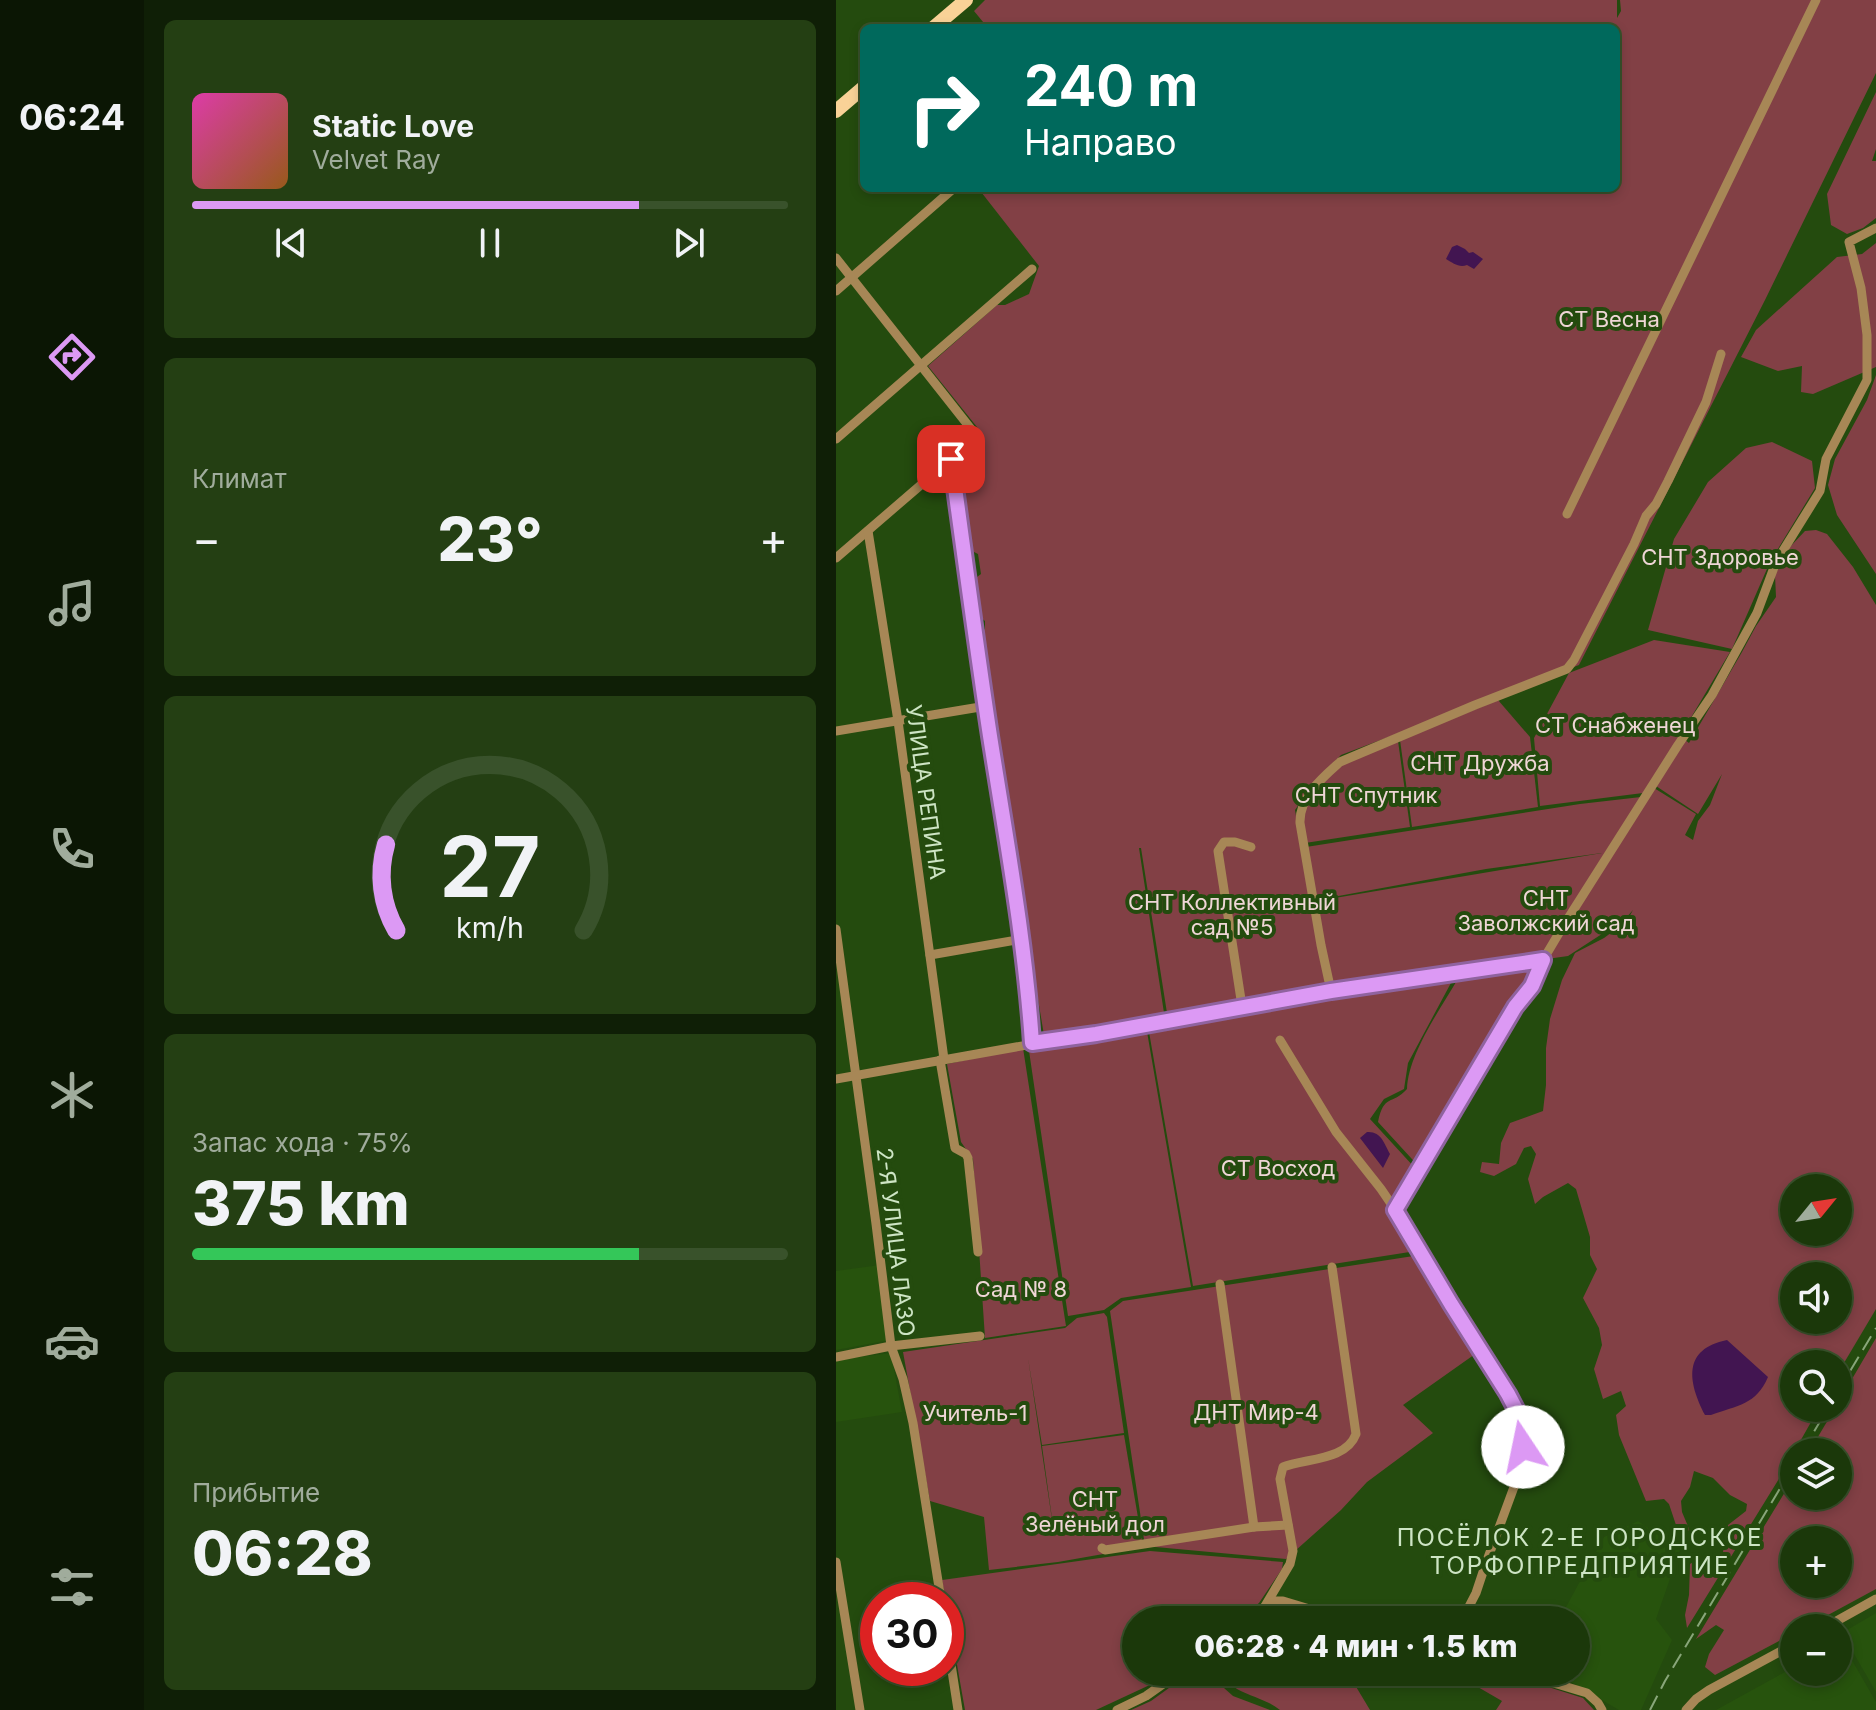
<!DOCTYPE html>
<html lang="ru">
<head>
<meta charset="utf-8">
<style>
  body { margin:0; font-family:Inter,sans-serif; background:#243f13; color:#f1f3f6; height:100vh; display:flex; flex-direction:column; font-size:30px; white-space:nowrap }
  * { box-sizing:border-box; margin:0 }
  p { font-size:26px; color:#a0ac9c }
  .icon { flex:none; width:44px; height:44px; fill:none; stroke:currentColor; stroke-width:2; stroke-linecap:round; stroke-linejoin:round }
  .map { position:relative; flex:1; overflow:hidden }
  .drawer { display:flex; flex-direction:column; gap:20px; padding:20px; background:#0f1f06; width:692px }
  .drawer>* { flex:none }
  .guide { position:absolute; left:24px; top:24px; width:760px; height:168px; border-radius:12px; box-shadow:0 4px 12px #0003,0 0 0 2px #39522b; background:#00695c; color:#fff; overflow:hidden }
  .needle { width:52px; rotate:60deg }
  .fabs { position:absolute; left:944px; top:1174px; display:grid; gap:16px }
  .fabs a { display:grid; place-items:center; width:72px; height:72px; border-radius:50%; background:#1b380a; box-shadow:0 4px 12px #0003,0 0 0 2px #39522b; font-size:40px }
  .speed { position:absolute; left:24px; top:1582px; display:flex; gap:16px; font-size:40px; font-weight:700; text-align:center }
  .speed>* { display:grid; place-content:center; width:104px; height:104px; border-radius:50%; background:#1b380a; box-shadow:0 4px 12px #0003,0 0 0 2px #39522b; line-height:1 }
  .speed .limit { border:12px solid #d22; background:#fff; color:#111 }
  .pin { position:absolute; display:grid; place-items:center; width:68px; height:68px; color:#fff; margin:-34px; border-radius:16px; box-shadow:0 4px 12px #0006 }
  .me { position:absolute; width:88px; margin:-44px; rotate:349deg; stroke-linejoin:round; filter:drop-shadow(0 0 6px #0008) }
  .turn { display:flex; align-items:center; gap:28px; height:168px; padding:0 32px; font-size:36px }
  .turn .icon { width:104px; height:104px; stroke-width:2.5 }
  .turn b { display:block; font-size:56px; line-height:68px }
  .big { font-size:60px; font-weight:800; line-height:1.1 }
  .drawer .card { flex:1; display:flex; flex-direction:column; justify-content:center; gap:12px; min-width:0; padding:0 28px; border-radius:12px; background:#243f13 }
  .drawer .dial { align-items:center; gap:0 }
  .dial svg { height:208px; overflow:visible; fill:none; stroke:#39522b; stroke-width:7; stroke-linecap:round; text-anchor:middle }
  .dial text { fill:#f1f3f6; stroke:none }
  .song { display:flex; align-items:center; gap:24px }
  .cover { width:96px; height:96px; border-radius:12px; background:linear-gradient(135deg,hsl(320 70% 55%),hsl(30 70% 35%)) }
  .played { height:8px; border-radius:4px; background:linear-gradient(90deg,#dc99f4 75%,#39522b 75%) }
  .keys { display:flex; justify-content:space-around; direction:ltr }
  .heat { display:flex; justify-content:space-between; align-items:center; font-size:44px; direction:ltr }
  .charge { height:12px; border-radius:6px; background:linear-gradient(90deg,#34c759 75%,#39522b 0) }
  .trip { position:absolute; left:286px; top:1606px; width:468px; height:80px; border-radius:40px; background:#1b380a; box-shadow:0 4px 12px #0003,0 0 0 2px #39522b; font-weight:800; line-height:80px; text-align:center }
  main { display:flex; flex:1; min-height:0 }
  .dock { display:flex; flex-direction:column; width:144px; justify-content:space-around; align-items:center; background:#0b1604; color:#a0ac9c }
  .dock .icon { width:56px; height:56px }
  .dock .current { color:#dc99f4 }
  .dock b { font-size:36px; color:#f1f3f6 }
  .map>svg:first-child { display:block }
</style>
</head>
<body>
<main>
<nav class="dock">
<b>06:24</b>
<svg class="icon current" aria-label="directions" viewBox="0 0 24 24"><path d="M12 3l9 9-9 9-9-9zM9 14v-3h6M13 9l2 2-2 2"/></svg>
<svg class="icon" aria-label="music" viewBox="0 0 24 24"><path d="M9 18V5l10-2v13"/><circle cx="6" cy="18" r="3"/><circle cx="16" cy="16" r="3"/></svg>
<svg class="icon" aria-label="phone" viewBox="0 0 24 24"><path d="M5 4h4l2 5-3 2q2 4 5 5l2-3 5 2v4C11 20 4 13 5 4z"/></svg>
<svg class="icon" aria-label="climate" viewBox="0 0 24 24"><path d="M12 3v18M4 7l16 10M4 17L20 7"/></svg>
<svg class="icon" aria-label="car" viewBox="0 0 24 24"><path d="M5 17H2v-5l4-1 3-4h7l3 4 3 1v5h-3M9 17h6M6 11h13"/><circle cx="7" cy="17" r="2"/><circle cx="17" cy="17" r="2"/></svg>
<svg class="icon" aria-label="filters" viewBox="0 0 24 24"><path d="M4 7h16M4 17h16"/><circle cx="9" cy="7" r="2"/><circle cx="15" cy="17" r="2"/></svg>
</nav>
<section class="drawer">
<div class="card">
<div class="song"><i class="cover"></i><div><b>Static Love</b><p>Velvet Ray</p></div></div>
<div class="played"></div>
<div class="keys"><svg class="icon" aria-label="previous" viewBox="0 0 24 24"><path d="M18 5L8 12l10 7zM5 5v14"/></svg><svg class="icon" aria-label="pause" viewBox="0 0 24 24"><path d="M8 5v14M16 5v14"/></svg><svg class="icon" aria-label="next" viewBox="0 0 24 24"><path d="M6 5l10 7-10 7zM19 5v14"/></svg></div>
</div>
<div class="card"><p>Климат</p>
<div class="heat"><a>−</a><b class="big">23°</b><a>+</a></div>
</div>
<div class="card dial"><svg viewBox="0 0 100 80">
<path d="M14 69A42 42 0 1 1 86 69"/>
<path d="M14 69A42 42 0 0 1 10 36" stroke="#dc99f4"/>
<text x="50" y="56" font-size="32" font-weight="700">27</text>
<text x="50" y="72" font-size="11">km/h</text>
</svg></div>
<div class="card"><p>Запас хода · 75%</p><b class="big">375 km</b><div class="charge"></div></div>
<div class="card"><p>Прибытие</p><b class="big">06:28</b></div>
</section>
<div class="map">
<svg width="1040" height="1710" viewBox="0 0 1040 1710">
  <rect width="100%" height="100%" fill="#244b0e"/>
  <g fill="#27530d">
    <path d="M44 1265 54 1340 0 1350V1271Z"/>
    <path d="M55 1353 66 1412 0 1422V1360Z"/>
    <path d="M802 1521 844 1550 820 1619 836 1640 805 1710H783L718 1672H740V1620H723L768 1537Z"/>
    <path d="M1040 1613V1692L1006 1633Z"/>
    <path d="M1005 1641 1040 1702V1710H880L958 1667V1672H1002V1642Z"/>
  </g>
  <g fill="#824045" fill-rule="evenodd">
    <path d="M149 0H781V18L785 11 784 0H1040V73L929 300 743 665 505 755 477 784 459 810 490 988 331 1013 305 848H303L328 1013 208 1035 179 862H177L143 635 149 629V621L143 616 137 580 145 574 142 554 134 550 121 460 145 432 92 366 161 305H169L193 294 203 266 142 188H780V28H152L138 11Z"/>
    <path d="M1040 92V149L1036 161H1040V218L1027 228 1011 234 995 225 991 194Z"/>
    <path d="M1040 243V367L977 394 965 392 966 366 942 371 905 357 920 330 1001 257 1026 254Z"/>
    <path d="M1040 375V574L1001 515 992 485 999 459 1031 400Z"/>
    <path d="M936 442 976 461 979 488 934 562 896 649 812 630 838 539 872 482 910 448Z"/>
    <path d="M980 530 991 534 1017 567 1040 605V1309L1002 1373V1364H958V1408H983L941 1482 851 1628 849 1615 853 1595 854 1564 862 1559 872 1574 887 1552 892 1525 910 1511 911 1504 894 1495 877 1478 858 1471 854 1487 845 1501 846 1512 854 1531 844 1537 833 1504 828 1499 810 1501 783 1435 780 1415 790 1406 785 1391 767 1399 758 1369 766 1345 763 1328 747 1298 761 1269 754 1255V1237L740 1189 732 1183 707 1197 699 1204 692 1179 700 1154 695 1146 688 1148 680 1164 658 1176 644 1172 646 1162 663 1164 665 1143 674 1123 707 1111 710 1085V1048L714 1019 726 980 739 953 768 938 791 921 797 910 789 919 732 956 496 989 470 847 744 804 805 797 807 793 704 806 698 738 733 673 818 640 894 652 844 736 853 743 906 652 920 626 940 597 939 575 952 549 969 531ZM886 774 874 805 862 821 857 840 849 835 860 814 818 788 820 786 862 814ZM766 853 487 900 486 899 650 869ZM958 1188H1002V1232H958ZM958 1276H1002V1320H958Z"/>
    <path d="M662 700 694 737 702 807 576 827 564 740Z"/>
    <path d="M562 741 574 827 469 843 466 813 484 786 507 764Z"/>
    <path d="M700 970 697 979 637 1064 625 1094 609 1126 594 1133 592 1137 594 1146 586 1170 542 1122C548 1093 556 1106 571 1089 572 1055 603 1011 620 982Z"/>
    <path d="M616 981 572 1063 568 1089 548 1099 534 1119 579 1168 555 1209 580 1251 357 1286 312 1026Z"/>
    <path d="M310 1026 355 1287 285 1298 268 1310 232 1316 192 1044Z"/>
    <path d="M187 1048 230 1326 149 1338 137 1159 125 1142 111 1064Z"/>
    <path d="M584 1255 642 1352 567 1405 597 1433 531 1482 505 1510 450 1559 309 1546 274 1311 287 1301Z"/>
    <path d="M268 1313 271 1317 288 1433 206 1445 192 1358 219 1540 206 1446 288 1435 307 1547 222 1562 153 1570 148 1517 94 1501 67 1352 229 1328 241 1318Z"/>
    <path d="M1040 1338V1589L968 1628H958V1633L879 1675 869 1667 873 1654 888 1630 880 1625 860 1639 958 1477V1496H1002V1452H973L999 1408H1002V1403ZM958 1540H1002V1584H958Z"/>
    <path d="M314 1551 447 1562 446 1569 423 1603 401 1620H300V1672H333L318 1683 260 1710H129L106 1580Z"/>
    <path d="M454 1607 480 1617 479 1620H422L433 1612 440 1614Z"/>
    <path d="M355 1672H370L397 1696 434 1710H295L315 1701Z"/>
    <path d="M383 1672H503L513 1675 534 1710H444C424 1694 400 1697 383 1672Z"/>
    <path d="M616 1672H665L747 1698 758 1710H660L666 1701Z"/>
  </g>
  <g fill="#421551">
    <path d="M621 245 629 249 633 253 637 252 647 259 638 269 631 265C623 268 617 263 610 259L616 247Z"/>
    <path d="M531 1132C545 1131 548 1143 554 1154L547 1168 524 1138Z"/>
    <path d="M891 1340 932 1377C920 1405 902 1405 875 1415H869C852 1382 846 1349 891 1340Z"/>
  </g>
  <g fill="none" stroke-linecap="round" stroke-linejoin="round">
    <g stroke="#a78756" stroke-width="9">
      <path d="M0 258 139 434 115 459 0 558"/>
      <path d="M0 291 118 188"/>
      <path d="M0 439 196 269"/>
      <path d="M115 459C129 560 143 660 158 760 173 854 190 948 196 1043"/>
      <path d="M731 514 980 0"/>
      <path d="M32 531 62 721 108 1059"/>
      <path d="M0 731 150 706"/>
      <path d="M0 929 40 1224 55 1346 67 1379 77 1423 105 1600"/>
      <path d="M94 955 186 939"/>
      <path d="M495 991 485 945 464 823C463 797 486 778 504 762L639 705 731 669 738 660 798 544 810 516 820 504 832 481 870 402 885 354"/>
      <path d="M406 1006 382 851 388 842H399L415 847"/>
      <path d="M444 1040 500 1132 545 1189 564 1217 683 1415 687 1447 678 1487 650 1563 640 1593 626 1620"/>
      <path d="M104 1060 119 1148 130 1154 132 1158 142 1252"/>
      <path d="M0 1079 495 991 707 960"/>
      <path d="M559 1210 679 1007 696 986 707 960 726 928 842 745 876 695 921 613 940 562 984 491 990 459 1031 380V335L1025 288 1013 242 1040 228"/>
      <path d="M384 1284 418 1527"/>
      <path d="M0 1357 55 1346 144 1336"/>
      <path d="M266 1548 269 1550 418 1527 452 1525"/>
      <path d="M0 1562 24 1710"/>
      <path d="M429 1606 454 1564 457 1551 444 1479 447 1467C470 1458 510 1461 520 1434L496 1267"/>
      <path d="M411 1620 437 1601H447L510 1620"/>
      <path d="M988 1628 1040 1599"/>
      <path d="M110 1632 122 1710"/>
      <path d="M681 1672 751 1693 762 1703 766 1710"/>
      <path d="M281 1710 310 1696 344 1672"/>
      <path d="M850 1710 860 1699 873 1690 958 1644"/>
    </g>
    <g stroke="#f9d297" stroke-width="14">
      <path d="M97 28 130 0"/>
      <path d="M0 111 28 87"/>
    </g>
    <g stroke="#89a67a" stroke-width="2" stroke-dasharray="16 8" stroke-linecap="butt">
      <path d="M1002 1391 1040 1328"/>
      <path d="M966 1452 992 1408"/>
      <path d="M814 1710 829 1681 958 1465"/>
    </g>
  </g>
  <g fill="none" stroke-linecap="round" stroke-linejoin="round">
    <g stroke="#8f639f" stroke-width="20">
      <path id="route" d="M115 459C128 552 140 644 154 736 170 838 189 940 196 1043L260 1034 495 991 707 960 696 986 679 1007 559 1210 615 1304 672 1394 683 1415 687 1447"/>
    </g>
    <use href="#route" stroke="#dc99f4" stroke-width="14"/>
  </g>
  <g text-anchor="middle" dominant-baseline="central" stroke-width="8" stroke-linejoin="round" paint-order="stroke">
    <g font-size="22" fill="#efd6d6" stroke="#244b0e">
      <text x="773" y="319">СТ Весна</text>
      <text x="884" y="557">СНТ Здоровье</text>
      <text x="779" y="725">СТ Снабженец</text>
      <text x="644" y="763">СНТ Дружба</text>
      <text x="530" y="795">СНТ Спутник</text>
      <text x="710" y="898">СНТ<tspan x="710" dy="25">Заволжский сад</tspan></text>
      <text x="396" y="902">СНТ Коллективный<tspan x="396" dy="25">сад №5</tspan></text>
      <text x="442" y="1168">СТ Восход</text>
      <text x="185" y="1289">Сад № 8</text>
      <text x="420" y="1412">ДНТ Мир-4</text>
      <text x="139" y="1413">Учитель-1</text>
      <text x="259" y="1499">СНТ<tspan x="259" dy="25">Зелёный дол</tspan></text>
    </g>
    <g font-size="22" fill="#cee5c5" stroke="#244b0e">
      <text transform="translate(90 792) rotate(82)">УЛИЦА РЕПИНА</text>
      <text transform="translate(60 1242) rotate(83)">2-Я УЛИЦА ЛАЗО</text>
    </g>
    <g font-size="24" letter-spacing="2" fill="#cee5c5" stroke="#244b0e">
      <text x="744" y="1537">ПОСЁЛОК 2-Е ГОРОДСКОЕ<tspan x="744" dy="28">ТОРФОПРЕДПРИЯТИЕ</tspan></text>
    </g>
  </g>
</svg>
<div class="fabs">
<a><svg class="needle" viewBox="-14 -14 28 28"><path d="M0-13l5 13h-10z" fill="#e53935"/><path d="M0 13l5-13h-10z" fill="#a0ac9c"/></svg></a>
<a><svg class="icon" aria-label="sound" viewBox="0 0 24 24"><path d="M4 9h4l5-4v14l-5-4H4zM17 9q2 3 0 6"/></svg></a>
<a><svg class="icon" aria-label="search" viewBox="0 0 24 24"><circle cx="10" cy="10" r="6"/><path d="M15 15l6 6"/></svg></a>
<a><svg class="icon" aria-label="layers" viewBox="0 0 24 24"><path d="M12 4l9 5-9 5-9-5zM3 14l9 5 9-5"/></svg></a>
<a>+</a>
<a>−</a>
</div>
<div class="speed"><div class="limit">30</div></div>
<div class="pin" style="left:115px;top:459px;background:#d93025"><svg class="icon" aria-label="arrive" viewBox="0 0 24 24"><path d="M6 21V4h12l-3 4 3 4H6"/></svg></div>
<svg class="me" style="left:687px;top:1447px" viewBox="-20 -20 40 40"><circle r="19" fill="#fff"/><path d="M0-13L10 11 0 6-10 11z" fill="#dc99f4"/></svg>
<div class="trip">06:28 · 4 мин · 1.5 km</div>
<div class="guide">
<div class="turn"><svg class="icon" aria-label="right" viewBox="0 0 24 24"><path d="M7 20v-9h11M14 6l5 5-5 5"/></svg><div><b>240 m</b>Направо</div></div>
</div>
</div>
</main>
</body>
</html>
